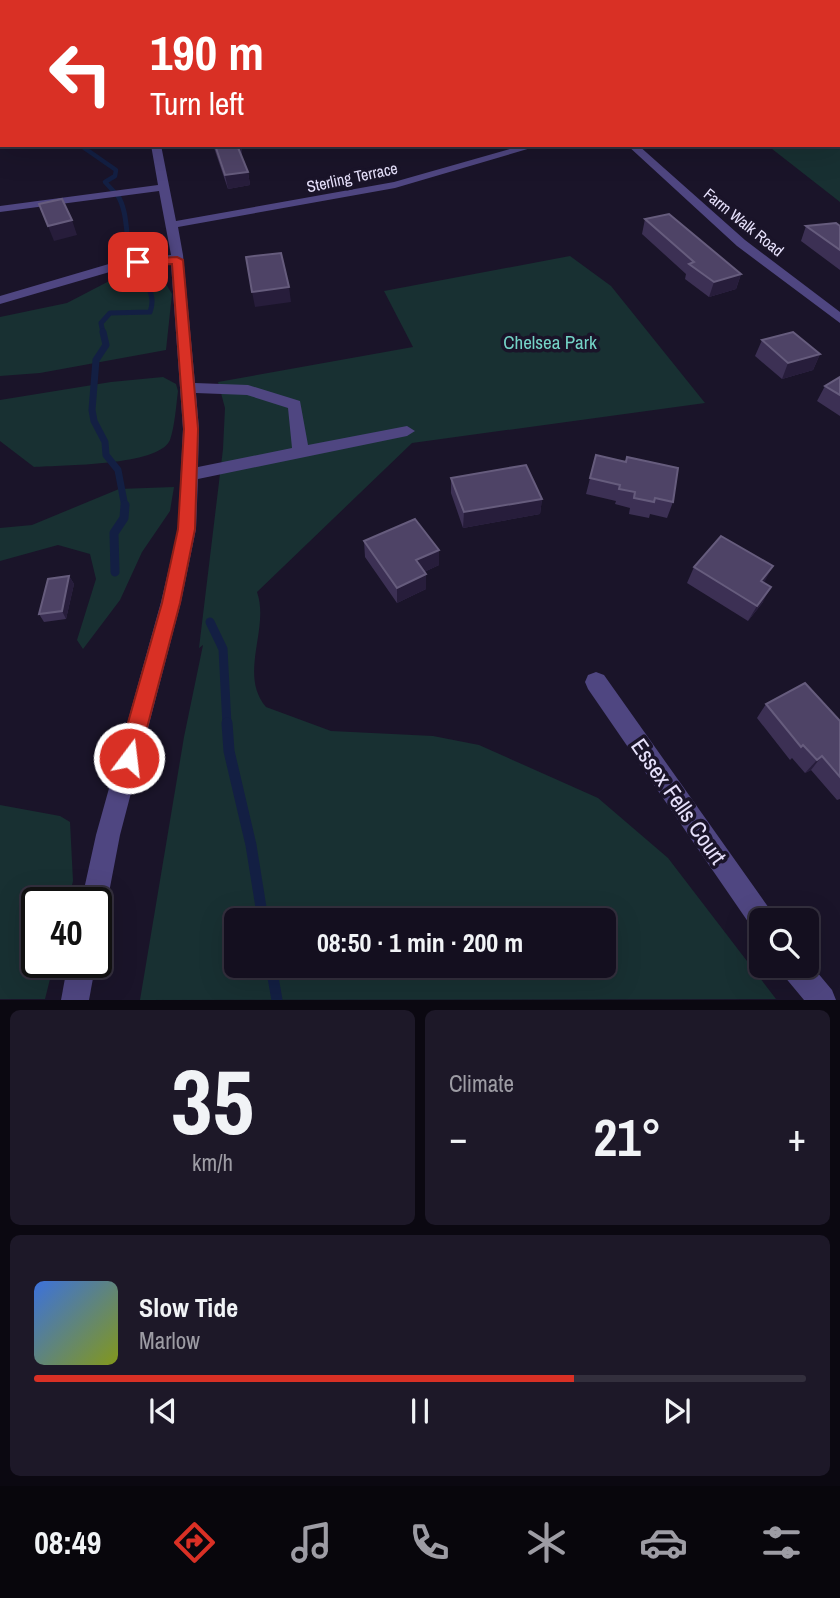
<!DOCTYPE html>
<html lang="en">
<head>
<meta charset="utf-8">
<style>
  body { margin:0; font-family:"Archivo Narrow",sans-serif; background:#1d1828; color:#f1f3f6; height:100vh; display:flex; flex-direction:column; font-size:26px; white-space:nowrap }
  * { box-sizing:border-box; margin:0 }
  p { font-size:23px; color:#9d9ca4 }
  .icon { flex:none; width:38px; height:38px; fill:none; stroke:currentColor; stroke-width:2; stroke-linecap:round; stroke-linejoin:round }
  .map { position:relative; height:1000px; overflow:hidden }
  .details { display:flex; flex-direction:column; gap:10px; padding:10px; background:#0b0811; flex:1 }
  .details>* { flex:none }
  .top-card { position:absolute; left:0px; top:0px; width:840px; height:147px; box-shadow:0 7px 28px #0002,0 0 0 2px #332f3d; background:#d93025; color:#fff; overflow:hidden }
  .tools { position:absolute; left:749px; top:908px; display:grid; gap:14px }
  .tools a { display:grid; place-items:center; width:70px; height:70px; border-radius:10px; background:#140f1f; box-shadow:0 7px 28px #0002,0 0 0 2px #332f3d; font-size:35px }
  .speed { position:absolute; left:21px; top:887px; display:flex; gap:14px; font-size:35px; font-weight:700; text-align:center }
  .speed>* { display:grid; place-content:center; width:91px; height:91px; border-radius:50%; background:#140f1f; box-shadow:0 7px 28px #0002,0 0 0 2px #332f3d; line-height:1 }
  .speed .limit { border:4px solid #111; border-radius:10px; background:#fff; color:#111 }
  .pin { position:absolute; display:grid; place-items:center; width:60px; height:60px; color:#fff; margin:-30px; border-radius:14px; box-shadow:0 4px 10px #0006 }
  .me { position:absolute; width:77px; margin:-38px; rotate:15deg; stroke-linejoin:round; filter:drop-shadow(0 0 5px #0008) }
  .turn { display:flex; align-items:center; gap:24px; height:147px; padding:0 35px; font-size:32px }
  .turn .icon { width:91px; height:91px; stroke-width:2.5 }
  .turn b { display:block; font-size:49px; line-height:60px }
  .big { font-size:52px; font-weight:800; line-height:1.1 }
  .details .card { flex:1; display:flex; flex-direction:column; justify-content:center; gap:10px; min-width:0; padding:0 24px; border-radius:10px; background:#1d1828 }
  .details .dial { align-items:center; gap:0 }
  .dial b { font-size:91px; line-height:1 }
  .song { display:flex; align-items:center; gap:21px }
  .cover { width:84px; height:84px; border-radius:10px; background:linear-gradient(135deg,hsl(220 70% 55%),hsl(70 70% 35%)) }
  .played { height:7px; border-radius:4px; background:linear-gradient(90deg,#d93025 70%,#332f3d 70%) }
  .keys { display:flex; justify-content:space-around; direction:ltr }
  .heat { display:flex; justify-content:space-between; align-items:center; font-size:38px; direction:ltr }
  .details .tiles { flex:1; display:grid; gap:10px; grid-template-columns:1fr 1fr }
  .card:last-child { grid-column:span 2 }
  .trip { position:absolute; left:224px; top:908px; width:392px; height:70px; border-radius:10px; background:#140f1f; box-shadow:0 7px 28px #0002,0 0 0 2px #332f3d; font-weight:800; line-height:70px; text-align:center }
  .menu { display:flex; height:112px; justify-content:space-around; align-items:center; background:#08060c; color:#9d9ca4 }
  .menu .icon { width:49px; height:49px }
  .menu .current { color:#d93025 }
  .menu b { font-size:32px; color:#f1f3f6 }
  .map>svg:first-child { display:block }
</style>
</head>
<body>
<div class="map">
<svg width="840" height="1000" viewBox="0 0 840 1000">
  <rect width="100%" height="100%" fill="#1a1429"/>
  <g fill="#183032" fill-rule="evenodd">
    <path d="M543 0H840V202L767 145H838V2Z"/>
    <path d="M570 256 611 286 705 403 412 443 257 592C270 629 238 674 266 707L331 731 433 736 479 745 598 798 668 858 776 999 140 1000 184 737 203 645 199 648 223 449 225 408 218 382 413 347 384 291ZM236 920H604V966H236Z"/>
    <path d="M132 275 163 279 172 294 166 350 40 373 0 376V317L67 303 115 278Z"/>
    <path d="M163 377 176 384 178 391C176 406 175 425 170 440 159 466 62 465 34 467L0 441V400L111 382Z"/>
    <path d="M174 487 170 511 142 552 120 600 83 649 77 640 96 579 90 554 58 545 0 561V528L32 525 119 489Z"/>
    <path d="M0 805 60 816 70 822 73 881 68 903H37V962L54 963 45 999H0Z"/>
  </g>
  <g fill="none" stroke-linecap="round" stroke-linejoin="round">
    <path stroke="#131f43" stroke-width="4.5" d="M80 145 116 170 115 176 105 182 118 196"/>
    <path stroke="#131f43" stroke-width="5" d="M103 333 101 323 110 313 150 312C158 291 141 281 133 263 124 241 130 215 117 194"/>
    <path stroke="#131f43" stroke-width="7" d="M103 332 106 345 96 360 92 410 94 421 105 442 106 455 118 470 125 507"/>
    <g stroke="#131f43" stroke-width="9">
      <path d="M115 572 114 533 124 518 125 505"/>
      <path d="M210 622 223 649 227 725"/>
    </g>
    <g stroke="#131f43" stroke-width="11">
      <path d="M227 723 229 751 251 845 263 920"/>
      <path d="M271 966 277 1000"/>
    </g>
    <g fill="#4f4681" fill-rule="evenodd">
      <path d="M130 0H136L137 2H129Z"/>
      <path d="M430 0H437L438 2H431Z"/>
      <path d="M151 145H161L176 221 394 182 524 145H541L395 188 178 227 183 255 195 383 248 385 300 401 308 445 407 426 415 431 407 436 198 479 196 529 181 602 120 835 107 903 103 912 96 915V903H81L96 835 161 602 178 529 183 429 171 264 120 269 0 304V296L119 261 171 255 159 191 0 212V206L158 185ZM196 393 247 395 288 408 292 448 198 467 199 429Z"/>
      <path d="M627 145H638L745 240 840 312V323L737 246Z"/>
      <path d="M596 672 604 675 771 911 775 920H761V933L753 929 588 689 585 682 588 675Z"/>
      <path d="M807 960 832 990 836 1000H804L784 976 780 966H807Z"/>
      <path d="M68 962H96L89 1000H61Z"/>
    </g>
  </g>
  <g fill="#3c3054">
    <path d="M213 145H241L242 155 241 156 248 172 250 185 228 189Z"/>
    <path d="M645 219 741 274 736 289 709 297 685 279 686 274 642 234Z"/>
    <path d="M806 226H840V270L801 241Z"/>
    <path d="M762 340 820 354 813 370 782 379 755 356Z"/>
    <path d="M840 377V416L817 401 825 386Z"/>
    <path d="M596 455 673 502 667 518 650 514 649 518 629 514 630 508 615 504 616 501 586 494Z"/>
    <path d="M451 478 542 499 540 514 463 528 451 493Z"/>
    <path d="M364 541 439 550V565L424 572 426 574V589L397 603 365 557Z"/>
    <path d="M694 567 764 583 763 602 748 621 687 583Z"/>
    <path d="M69 576 74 584 66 619 44 622 39 614Z"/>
    <path d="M766 704 840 721V799L837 800 811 770 805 773 792 758 790 760 757 718Z"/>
  </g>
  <g fill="#271d3b">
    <path d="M236 145H241L242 155 238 156Z"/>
    <path d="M248 172 250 185 228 189 225 175Z"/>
    <path d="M72 220 77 235 54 241 48 226Z"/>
    <path d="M741 274 736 289 709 297 714 282Z"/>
    <path d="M289 287 291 302 255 307 252 292Z"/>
    <path d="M820 354 813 370 782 379 788 363Z"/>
    <path d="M542 499 540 514 463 528 464 512Z"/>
    <path d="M439 550V565L416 576V560Z"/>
    <path d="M773 566 765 581 753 596 761 581Z"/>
    <path d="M426 574V589L397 603V588Z"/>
    <path d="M69 576 74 584 66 619 62 611Z"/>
    <path d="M771 587 763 602 748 621 757 606Z"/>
    <path d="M822 756 811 770 805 773 817 760Z"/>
  </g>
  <g fill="#4e4366" stroke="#665c7d" stroke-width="2">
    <path d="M55 0H87L88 1 55 2Z"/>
    <path d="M202 0H236L237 2H202Z"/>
    <path d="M215 145H237L248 172 225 175Z"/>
    <path d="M62 199 72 220 48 226 39 204Z"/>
    <path d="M669 214 741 274 714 282 689 264 694 262 645 219Z"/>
    <path d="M836 223 840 226V250L806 226Z"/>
    <path d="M281 253 289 287 252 292 246 257Z"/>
    <path d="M793 332 820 354 788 363 762 340Z"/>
    <path d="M840 377V395L825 386Z"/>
    <path d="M596 455 626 462 627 457 678 468 673 502 655 498 654 502 634 498 635 492 619 489 620 485 590 478Z"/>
    <path d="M526 465 542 499 464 512 451 478Z"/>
    <path d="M415 519 439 550 416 560 426 574 397 588 364 541Z"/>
    <path d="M721 536 773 566 761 581 771 587 757 606 694 567Z"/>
    <path d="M69 576 62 611 39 614 48 579Z"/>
    <path d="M805 683 840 721V777L822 756 817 760 803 745 801 747 766 704Z"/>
  </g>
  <path fill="#d93025" stroke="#8d1f18" stroke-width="2" d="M177 257 183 260 198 429 195 529 180 603 139 758 136 765 129 768 121 765 118 758 162 603 178 529 184 429 172 264 138 266 132 262 138 259Z"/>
  <g text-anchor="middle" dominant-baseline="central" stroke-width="7" stroke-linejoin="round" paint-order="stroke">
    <g font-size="16" fill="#e6e0fb" stroke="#1a1429">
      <text transform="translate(352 177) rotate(-12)">Sterling Terrace</text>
      <text transform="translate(744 222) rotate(39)">Farm Walk Road</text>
    </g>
    <g font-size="19" fill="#74d3c6" stroke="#1a1429">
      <text x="550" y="342">Chelsea Park</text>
    </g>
    <g font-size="23" fill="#e6e0fb" stroke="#1a1429">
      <text transform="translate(679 801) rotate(55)">Essex Fells Court</text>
    </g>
  </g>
</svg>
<div class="tools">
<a><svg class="icon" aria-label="search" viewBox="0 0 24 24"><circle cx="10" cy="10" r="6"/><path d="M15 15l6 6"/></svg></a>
</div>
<div class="speed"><div class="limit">40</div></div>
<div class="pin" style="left:138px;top:262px;background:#d93025"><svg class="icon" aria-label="arrive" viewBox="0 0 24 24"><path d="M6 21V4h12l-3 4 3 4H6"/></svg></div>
<svg class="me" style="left:129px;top:758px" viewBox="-20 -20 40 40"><circle r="17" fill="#d93025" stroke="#fff" stroke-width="3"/><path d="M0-11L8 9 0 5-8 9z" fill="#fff"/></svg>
<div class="trip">08:50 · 1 min · 200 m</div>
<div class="top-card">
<div class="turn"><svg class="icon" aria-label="left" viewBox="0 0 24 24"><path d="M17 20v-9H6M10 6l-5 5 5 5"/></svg><div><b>190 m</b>Turn left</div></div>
</div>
</div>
<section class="details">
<div class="tiles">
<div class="card dial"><b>35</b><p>km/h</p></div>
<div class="card"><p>Climate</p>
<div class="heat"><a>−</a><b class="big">21°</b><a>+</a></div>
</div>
<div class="card">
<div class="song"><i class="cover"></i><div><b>Slow Tide</b><p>Marlow</p></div></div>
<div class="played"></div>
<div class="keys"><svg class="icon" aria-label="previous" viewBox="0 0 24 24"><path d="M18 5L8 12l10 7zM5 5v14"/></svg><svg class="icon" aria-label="pause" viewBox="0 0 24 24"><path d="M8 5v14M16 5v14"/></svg><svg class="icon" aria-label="next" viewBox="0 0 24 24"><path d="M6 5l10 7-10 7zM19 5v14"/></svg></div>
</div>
</div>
</section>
<nav class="menu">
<b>08:49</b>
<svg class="icon current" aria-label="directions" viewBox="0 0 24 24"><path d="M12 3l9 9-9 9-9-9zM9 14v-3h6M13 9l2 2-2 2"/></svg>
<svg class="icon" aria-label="music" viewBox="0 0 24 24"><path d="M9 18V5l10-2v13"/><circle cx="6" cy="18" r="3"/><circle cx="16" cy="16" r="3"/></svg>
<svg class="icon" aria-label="phone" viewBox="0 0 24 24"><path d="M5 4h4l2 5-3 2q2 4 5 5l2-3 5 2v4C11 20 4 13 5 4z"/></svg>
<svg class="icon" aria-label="climate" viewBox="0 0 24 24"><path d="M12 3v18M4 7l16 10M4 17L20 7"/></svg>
<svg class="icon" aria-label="car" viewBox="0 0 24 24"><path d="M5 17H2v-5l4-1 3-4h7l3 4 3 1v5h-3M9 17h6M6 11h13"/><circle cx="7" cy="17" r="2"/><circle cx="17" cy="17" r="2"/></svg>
<svg class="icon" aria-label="filters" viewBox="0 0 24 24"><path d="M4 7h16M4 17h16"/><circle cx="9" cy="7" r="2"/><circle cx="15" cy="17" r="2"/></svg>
</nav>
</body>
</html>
